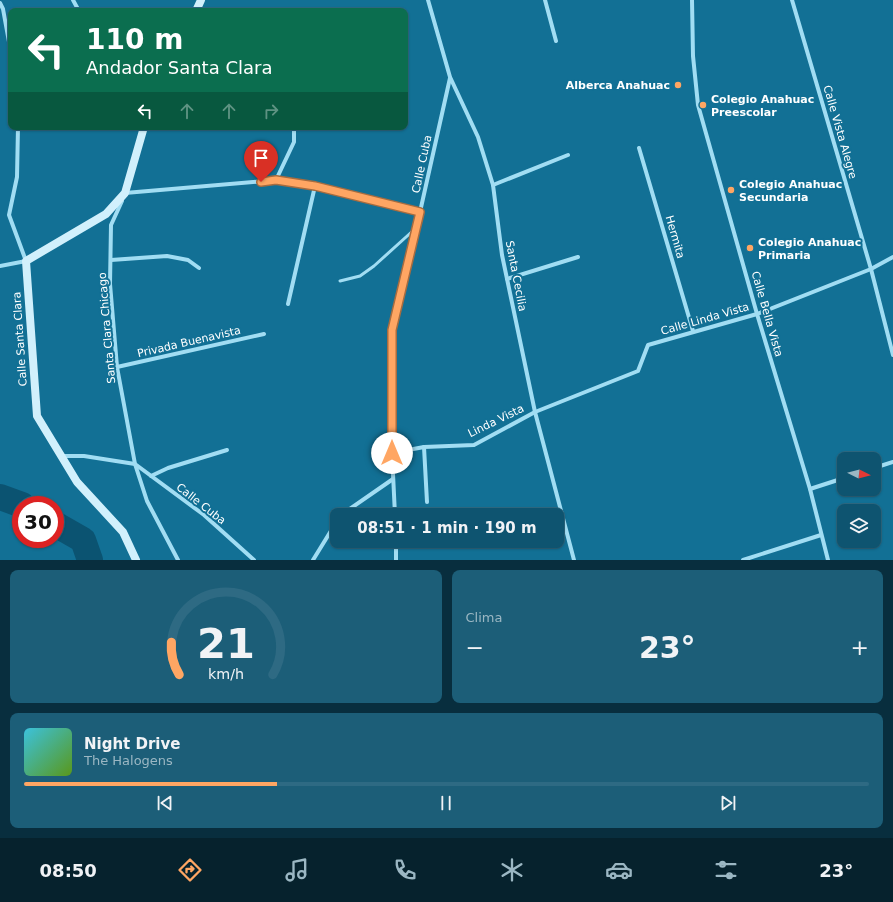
<!DOCTYPE html>
<html lang="es">
<head>
<meta charset="utf-8">
<style>
  body { margin:0; font-family:"DejaVu Sans",sans-serif; background:#1c5e78; color:#f1f3f6; height:100vh; display:flex; flex-direction:column; font-size:15px; white-space:nowrap }
  * { box-sizing:border-box; margin:0 }
  p { font-size:13px; color:#9bb7c3 }
  .icon { flex:none; width:22px; height:22px; fill:none; stroke:currentColor; stroke-width:2; stroke-linecap:round; stroke-linejoin:round }
  .map { position:relative; height:560px; overflow:hidden }
  .details { display:flex; flex-direction:column; gap:10px; padding:10px; background:#082e3e; flex:1 }
  .details>* { flex:none }
  .guide { position:absolute; left:8px; top:8px; width:400px; height:122px; border-radius:8px; box-shadow:0 1px 3px #0004,0 0 0 1px #2e6a83; background:#0b6e4f; color:#fff; overflow:hidden }
  .needle { width:26px; rotate:96deg }
  .buttons { position:absolute; left:837px; top:452px; display:grid; gap:8px }
  .buttons a { display:grid; place-items:center; width:44px; height:44px; border-radius:8px; background:#0e5470; box-shadow:0 1px 3px #0004,0 0 0 1px #2e6a83; font-size:20px }
  .speed { position:absolute; left:12px; top:496px; display:flex; gap:8px; font-size:20px; font-weight:700; text-align:center }
  .speed>* { display:grid; place-content:center; width:52px; height:52px; border-radius:50%; background:#0e5470; box-shadow:0 1px 3px #0004,0 0 0 1px #2e6a83; line-height:1 }
  .speed .limit { border:6px solid #d22; background:#fff; color:#111 }
  .pin { position:absolute; display:grid; place-items:center; width:34px; height:34px; color:#fff; margin:-41px -17px; border-radius:50% 50% 50% 0; rotate:-45deg; box-shadow:0 0 4px #0007 }
  .pin .icon { rotate:45deg }
  .me { position:absolute; width:44px; margin:-22px; rotate:0deg; stroke-linejoin:round; filter:drop-shadow(0 0 3px #0008) }
  .turn { display:flex; align-items:center; gap:14px; height:84px; padding:0 12px; font-size:18px }
  .turn .icon { width:52px; height:52px; stroke-width:2.5 }
  .turn b { display:block; font-size:28px; line-height:34px }
  .lanes { display:flex; align-items:center; height:38px; padding:0 12px; background:#0003; justify-content:center; gap:20px; direction:ltr }
  .lanes .off { opacity:.35 }
  .big { font-size:30px; font-weight:800; line-height:1.1 }
  .details .widget { flex:1; display:flex; flex-direction:column; justify-content:center; gap:6px; min-width:0; padding:0 14px; border-radius:8px; background:#1c5e78 }
  .details .dial { align-items:center; gap:0 }
  .dial svg { height:104px; overflow:visible; fill:none; stroke:#2e6a83; stroke-width:7; stroke-linecap:round; text-anchor:middle }
  .dial text { fill:#f1f3f6; stroke:none }
  .song { display:flex; align-items:center; gap:12px }
  .cover { width:48px; height:48px; border-radius:6px; background:linear-gradient(135deg,hsl(190 70% 55%),hsl(90 70% 35%)) }
  .played { height:4px; border-radius:2px; background:linear-gradient(90deg,#ffa663 30%,#2e6a83 30%) }
  .keys { display:flex; justify-content:space-around; direction:ltr }
  .heat { display:flex; justify-content:space-between; align-items:center; font-size:22px; direction:ltr }
  .details .tiles { flex:1; display:grid; gap:10px; grid-template-columns:1fr 1fr }
  .widget:last-child { grid-column:span 2 }
  .trip { position:absolute; left:330px; top:508px; width:234px; height:40px; border-radius:8px; background:#0e5470; box-shadow:0 1px 3px #0004,0 0 0 1px #2e6a83; font-weight:800; line-height:40px; text-align:center }
  .tab-bar { display:flex; height:64px; justify-content:space-around; align-items:center; background:#06222d; color:#9bb7c3 }
  .tab-bar .icon { width:28px; height:28px }
  .tab-bar .current { color:#ffa663 }
  .tab-bar b { font-size:18px; color:#f1f3f6 }
  .map>svg:first-child { display:block }
</style>
</head>
<body>
<div class="map">
<svg width="893" height="560" viewBox="0 0 893 560">
  <rect width="100%" height="100%" fill="#127095"/>
  <g fill="none" stroke-linecap="round" stroke-linejoin="round">
    <g stroke="#0b5371" stroke-width="26">
      <path d="M0 497 22 505"/>
      <path d="M55 524 83 540 90 560"/>
    </g>
    <path stroke="#a1ddf3" stroke-width="3" d="M340 281 360 276 374 266 416 228"/>
    <g stroke="#a1ddf3" stroke-width="4">
      <path d="M73 0 79 11"/>
      <path d="M428 0 450 77 478 137 493 185 502 255 535 412 574 560"/>
      <path d="M545 0 556 41"/>
      <path d="M692 0 693 56 698 105 757 314 810 489 828 560"/>
      <path d="M792 0 871 269 893 355"/>
      <path d="M0 3 3 9 11 53"/>
      <path d="M639 148 693 331"/>
      <path d="M276 180 294 142V127"/>
      <path d="M493 185 568 155"/>
      <path d="M125 193 276 180 315 186 420 212"/>
      <path d="M122 201 111 225 110 284 117 367 135 464 147 501 178 560"/>
      <path d="M111 260 167 256 188 260 199 268"/>
      <path d="M0 266 26 261 9 215 17 177 18 127"/>
      <path d="M507 279 578 257"/>
      <path d="M288 304 315 186"/>
      <path d="M117 367 264 334"/>
      <path d="M424 447 427 502"/>
      <path d="M392 453 424 447 474 445 535 412 638 371 648 345 757 314 871 269 893 257"/>
      <path d="M61 456H84L135 464 204 515 254 560"/>
      <path d="M874 468 893 462"/>
      <path d="M151 476 168 468 227 450"/>
      <path d="M810 489 844 478"/>
      <path d="M341 515 393 479"/>
      <path d="M395 515 392 453 391 330 420 212 450 78"/>
      <path d="M396 541V560"/>
      <path d="M313 560 337 521"/>
      <path d="M743 560 821 535"/>
    </g>
    <g stroke="#d1f0fc" stroke-width="8">
      <path d="M196 11 201 0"/>
      <path d="M136 560 123 532 77 482 37 416 26 261 106 214 125 193 144 127"/>
    </g>
  </g>
  <g fill="none" stroke-linecap="round" stroke-linejoin="round">
    <g stroke="#a66c40" stroke-width="10">
      <path id="route" d="M261 182 276 180 315 186 420 212 392 330V453"/>
    </g>
    <use href="#route" stroke="#ffa663" stroke-width="7"/>
  </g>
  <g fill="#ffa663" stroke="#127095" stroke-width="1.5">
    <circle cx="678" cy="85" r="4"/>
    <circle cx="703" cy="105" r="4"/>
    <circle cx="731" cy="190" r="4"/>
    <circle cx="750" cy="248" r="4"/>
  </g>
  <g text-anchor="middle" dominant-baseline="central" stroke-width="4" stroke-linejoin="round" paint-order="stroke">
    <g font-size="11" font-weight="bold" fill="#fff" stroke="#127095" text-anchor="start">
      <text x="670" y="85" text-anchor="end">Alberca Anahuac</text>
      <text x="711" y="99">Colegio Anahuac<tspan x="711" dy="13">Preescolar</tspan></text>
      <text x="739" y="184">Colegio Anahuac<tspan x="739" dy="13">Secundaria</tspan></text>
      <text x="758" y="242">Colegio Anahuac<tspan x="758" dy="13">Primaria</tspan></text>
    </g>
    <g font-size="11" fill="#fff" stroke="#127095">
      <text transform="translate(840 132) rotate(74)">Calle Vista Alegre</text>
      <text transform="translate(422 164) rotate(-78)">Calle Cuba</text>
      <text transform="translate(675 237) rotate(74)">Hermita</text>
      <text transform="translate(516 276) rotate(79)">Santa Cecilia</text>
      <text transform="translate(767 314) rotate(74)">Calle Bella Vista</text>
      <text transform="translate(705 319) rotate(-16)">Calle Linda Vista</text>
      <text transform="translate(107 328) rotate(-95)">Santa Clara Chicago</text>
      <text transform="translate(20 339) rotate(-94)">Calle Santa Clara</text>
      <text transform="translate(189 342) rotate(-13)">Privada Buenavista</text>
      <text transform="translate(496 421) rotate(-26)">Linda Vista</text>
      <text transform="translate(201 504) rotate(38)">Calle Cuba</text>
    </g>
  </g>
</svg>
<div class="buttons">
<a><svg class="needle" viewBox="-14 -14 28 28"><path d="M0-13l5 13h-10z" fill="#e53935"/><path d="M0 13l5-13h-10z" fill="#9bb7c3"/></svg></a>
<a><svg class="icon" aria-label="layers" viewBox="0 0 24 24"><path d="M12 4l9 5-9 5-9-5zM3 14l9 5 9-5"/></svg></a>
</div>
<div class="speed"><div class="limit">30</div></div>
<div class="pin" style="left:261px;top:182px;background:#d93025"><svg class="icon" aria-label="arrive" viewBox="0 0 24 24"><path d="M6 21V4h12l-3 4 3 4H6"/></svg></div>
<svg class="me" style="left:392px;top:453px" viewBox="-20 -20 40 40"><circle r="19" fill="#fff"/><path d="M0-13L10 11 0 6-10 11z" fill="#ffa663"/></svg>
<div class="trip">08:51 · 1 min · 190 m</div>
<div class="guide">
<div class="turn"><svg class="icon" aria-label="left" viewBox="0 0 24 24"><path d="M17 20v-9H6M10 6l-5 5 5 5"/></svg><div><b>110 m</b>Andador Santa Clara</div></div>
<div class="lanes"><svg class="icon" aria-label="left" viewBox="0 0 24 24"><path d="M17 20v-9H6M10 6l-5 5 5 5"/></svg><svg class="icon off" aria-label="ahead" viewBox="0 0 24 24"><path d="M12 20V5M6 11l6-6 6 6"/></svg><svg class="icon off" aria-label="ahead" viewBox="0 0 24 24"><path d="M12 20V5M6 11l6-6 6 6"/></svg><svg class="icon off" aria-label="right" viewBox="0 0 24 24"><path d="M7 20v-9h11M14 6l5 5-5 5"/></svg></div>
</div>
</div>
<section class="details">
<div class="tiles">
<div class="widget dial"><svg viewBox="0 0 100 80">
<path d="M14 69A42 42 0 1 1 86 69"/>
<path d="M14 69A42 42 0 0 1 8 44" stroke="#ffa663"/>
<text x="50" y="56" font-size="32" font-weight="700">21</text>
<text x="50" y="72" font-size="11">km/h</text>
</svg></div>
<div class="widget"><p>Clima</p>
<div class="heat"><a>−</a><b class="big">23°</b><a>+</a></div>
</div>
<div class="widget">
<div class="song"><i class="cover"></i><div><b>Night Drive</b><p>The Halogens</p></div></div>
<div class="played"></div>
<div class="keys"><svg class="icon" aria-label="previous" viewBox="0 0 24 24"><path d="M18 5L8 12l10 7zM5 5v14"/></svg><svg class="icon" aria-label="pause" viewBox="0 0 24 24"><path d="M8 5v14M16 5v14"/></svg><svg class="icon" aria-label="next" viewBox="0 0 24 24"><path d="M6 5l10 7-10 7zM19 5v14"/></svg></div>
</div>
</div>
</section>
<nav class="tab-bar">
<b>08:50</b>
<svg class="icon current" aria-label="directions" viewBox="0 0 24 24"><path d="M12 3l9 9-9 9-9-9zM9 14v-3h6M13 9l2 2-2 2"/></svg>
<svg class="icon" aria-label="music" viewBox="0 0 24 24"><path d="M9 18V5l10-2v13"/><circle cx="6" cy="18" r="3"/><circle cx="16" cy="16" r="3"/></svg>
<svg class="icon" aria-label="phone" viewBox="0 0 24 24"><path d="M5 4h4l2 5-3 2q2 4 5 5l2-3 5 2v4C11 20 4 13 5 4z"/></svg>
<svg class="icon" aria-label="climate" viewBox="0 0 24 24"><path d="M12 3v18M4 7l16 10M4 17L20 7"/></svg>
<svg class="icon" aria-label="car" viewBox="0 0 24 24"><path d="M5 17H2v-5l4-1 3-4h7l3 4 3 1v5h-3M9 17h6M6 11h13"/><circle cx="7" cy="17" r="2"/><circle cx="17" cy="17" r="2"/></svg>
<svg class="icon" aria-label="filters" viewBox="0 0 24 24"><path d="M4 7h16M4 17h16"/><circle cx="9" cy="7" r="2"/><circle cx="15" cy="17" r="2"/></svg>
<b>23°</b>
</nav>
</body>
</html>
